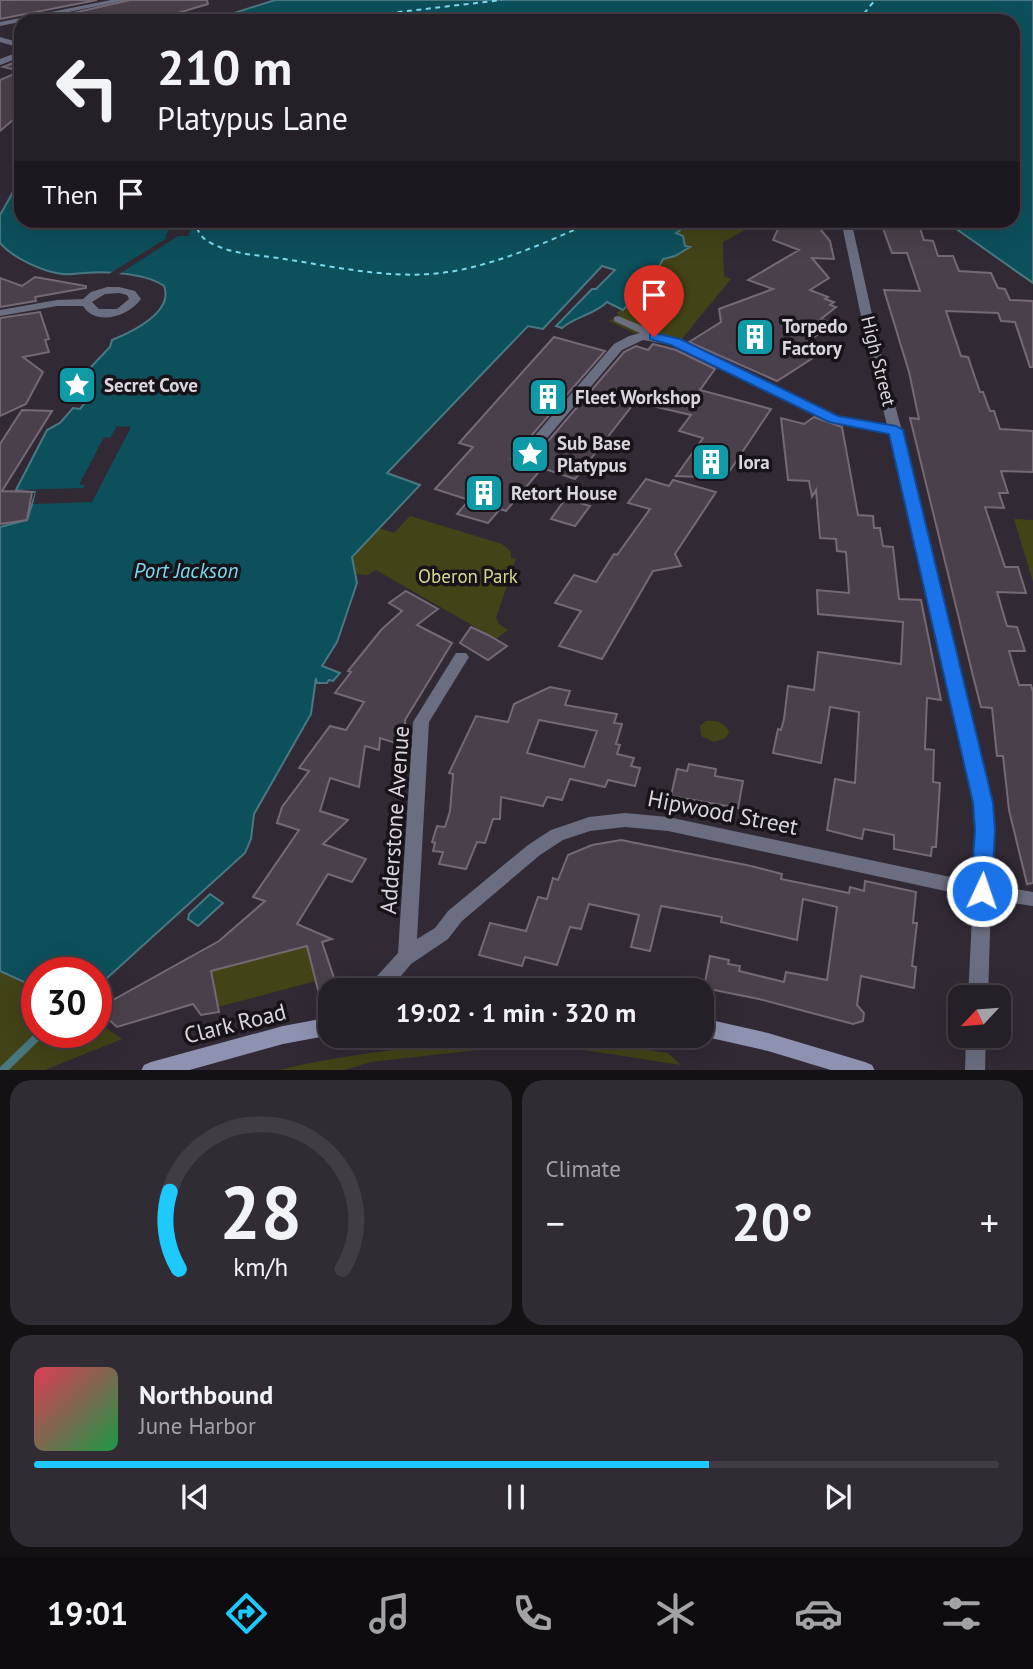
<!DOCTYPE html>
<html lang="en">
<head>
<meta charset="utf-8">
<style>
  body { margin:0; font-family:"PT Sans",sans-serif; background:#312c33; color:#f1f3f6; height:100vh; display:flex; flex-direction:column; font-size:26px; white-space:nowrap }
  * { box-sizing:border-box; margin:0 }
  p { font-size:23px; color:#a3a2a7 }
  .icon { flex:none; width:38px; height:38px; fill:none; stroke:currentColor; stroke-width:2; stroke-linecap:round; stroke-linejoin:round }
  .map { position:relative; height:1070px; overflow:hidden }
  .sheet { display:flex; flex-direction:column; gap:10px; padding:10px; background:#141115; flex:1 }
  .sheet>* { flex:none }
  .guide { position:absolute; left:14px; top:14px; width:1006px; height:214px; border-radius:21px; box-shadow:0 7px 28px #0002,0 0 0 2px #423d44; background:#251f27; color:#f1f3f6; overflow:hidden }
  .needle { width:46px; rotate:244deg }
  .buttons { position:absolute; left:948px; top:985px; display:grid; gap:14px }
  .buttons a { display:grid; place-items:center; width:63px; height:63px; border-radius:14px; background:#251f27; box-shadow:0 7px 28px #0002,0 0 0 2px #423d44; font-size:35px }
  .speed { position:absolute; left:21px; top:957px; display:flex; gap:14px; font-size:35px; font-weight:700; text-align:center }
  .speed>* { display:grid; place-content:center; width:91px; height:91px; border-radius:50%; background:#251f27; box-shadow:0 7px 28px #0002,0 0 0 2px #423d44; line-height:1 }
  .speed .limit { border:10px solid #d22; background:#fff; color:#111 }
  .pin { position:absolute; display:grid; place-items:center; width:60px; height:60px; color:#fff; margin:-72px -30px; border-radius:50% 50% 50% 0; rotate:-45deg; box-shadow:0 0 7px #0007 }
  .pin .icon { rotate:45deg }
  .me { position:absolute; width:77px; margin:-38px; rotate:3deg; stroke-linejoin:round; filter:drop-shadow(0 0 5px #0008) }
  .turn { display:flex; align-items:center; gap:24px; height:147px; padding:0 28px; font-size:32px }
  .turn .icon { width:91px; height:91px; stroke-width:2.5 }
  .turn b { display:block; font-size:49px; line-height:60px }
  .then { display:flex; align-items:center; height:66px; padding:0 28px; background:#0003; gap:14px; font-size:26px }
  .big { font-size:52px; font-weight:700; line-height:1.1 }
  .sheet .card { flex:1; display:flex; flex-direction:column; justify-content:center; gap:10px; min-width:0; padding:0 24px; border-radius:21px; background:#312c33 }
  .sheet .dial { align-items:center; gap:0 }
  .dial svg { height:182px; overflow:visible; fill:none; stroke:#423d44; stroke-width:7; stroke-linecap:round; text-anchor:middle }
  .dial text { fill:#f1f3f6; stroke:none }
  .song { display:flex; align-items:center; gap:21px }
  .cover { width:84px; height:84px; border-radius:10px; background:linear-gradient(135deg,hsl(350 70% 55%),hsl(140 70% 35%)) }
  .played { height:7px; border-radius:4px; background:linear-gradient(90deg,#1ec9fd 70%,#423d44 70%) }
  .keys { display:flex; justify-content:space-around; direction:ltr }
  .heat { display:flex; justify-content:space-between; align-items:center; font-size:38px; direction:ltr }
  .sheet .tiles { flex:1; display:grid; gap:10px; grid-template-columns:1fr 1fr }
  .card:last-child { grid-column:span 2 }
  .trip { position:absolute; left:318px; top:978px; width:396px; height:70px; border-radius:21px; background:#251f27; box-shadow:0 7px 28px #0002,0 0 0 2px #423d44; font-weight:700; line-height:70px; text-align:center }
  .dock { display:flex; height:112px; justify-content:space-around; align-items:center; background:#0f0c10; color:#a3a2a7 }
  .dock .icon { width:49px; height:49px }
  .dock .current { color:#1ec9fd }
  .dock b { font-size:32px; color:#f1f3f6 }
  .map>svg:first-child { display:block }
</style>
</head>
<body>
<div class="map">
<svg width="1033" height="1071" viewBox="0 0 1033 1071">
  <rect width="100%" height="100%" fill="#312934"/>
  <g fill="#424317">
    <path d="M693 221H762L723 242 724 276 731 279 681 340 634 333 609 321 619 315 617 313 653 279 663 259 675 256 685 246 675 233Z"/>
    <path d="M410 516 502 544 511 551V558L516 559 496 618 499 624 508 630 496 639 376 570 368 575 355 574 352 557 379 528 394 533Z"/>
    <path d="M1014 519 1033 520V582Z"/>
    <path d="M706 721C716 720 725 722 729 732L726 738 714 742 701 736 700 726Z"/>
    <path d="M307 946 316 981 218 1007 211 971Z"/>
    <path d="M0 968 37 985V1032H96V1021L122 1039 45 1070 0 1071Z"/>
    <path d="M531 1040 585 1041 668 1053 681 1065 539 1043 371 1062 345 1070H279C363 1050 445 1044 531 1040Z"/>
  </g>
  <g fill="#0c505b" stroke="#4a7882" stroke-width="2">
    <path d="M275 0H1033V283L945 221 1013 220V21H209Z"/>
    <path d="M21 178V220L693 221 676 233 683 236 685 246 690 247 675 256 663 259 653 279 623 310 607 302C594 315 576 316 562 328L556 326 592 289H596L615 270 602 266 543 329 528 326 387 473 420 485 352 557 357 583 337 642 322 666 340 673 333 681 329 680 327 683H317L316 678 311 714 254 814 251 839 245 853 96 988V973H37V988L0 971V527L27 520 36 492 16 490 47 430 60 423 73 408 80 409 89 398 90 368 110 347 112 340C132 332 174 312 164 286 146 273 106 271 84 273 77 273 69 275 63 274 43 272 13 258 0 243V215Z"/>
    <path d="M210 894 223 903 198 926 188 919 189 914Z"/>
  </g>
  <g fill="#312934">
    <path d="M173 221H195L188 236H178L113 278 104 277 167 238 165 237Z"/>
    <path d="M117 426 131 427 92 502 33 504 36 491 16 490 83 488 85 485H79L104 437 110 438Z"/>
  </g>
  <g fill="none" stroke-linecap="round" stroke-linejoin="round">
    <path stroke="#4a7882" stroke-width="8" d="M2 1071 42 1032"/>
    <g stroke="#7adbef" stroke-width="2" stroke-dasharray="5 4.5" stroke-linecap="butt">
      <path d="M322 21 502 0"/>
      <path d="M858 21 875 0"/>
      <path d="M198 220 195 223C198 232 202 239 211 243 233 255 261 255 284 259 343 268 401 282 460 270 508 260 552 240 596 220"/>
    </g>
  </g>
  <g fill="#4a404b" stroke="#746974" stroke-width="2" fill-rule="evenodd">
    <path d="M0 0H97L0 19Z"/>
    <path d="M130 0H207L208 4 151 21H38Z"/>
    <path d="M21 60V113L0 131V80L21 71 3 67Z"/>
    <path d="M782 220 816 224 830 241 834 259 812 258 829 278 810 290 828 297 825 299 834 302 830 305 836 307 821 319 834 324 808 341 827 349 777 381 689 342 721 322 719 309 773 289 748 280 799 250 773 240Z"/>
    <path d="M880 220H917L924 240 933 241 938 256H953L959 271 991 273 998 288 1005 289 1010 300 1033 301V367H1030L1015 322 1001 321 998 313 946 311 961 356 968 357 980 392H983L990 411H994L1000 429 1033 431V472L1001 471 1008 493H999L1004 508 985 507 1005 567H1018L1026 593 997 592 1007 626 1017 627 1025 651H1009L1019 685H1031L1033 692V883L1027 884 1009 810 1003 756H997L992 708 981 707 973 676 910 418 919 419 909 372 884 290 920 291 907 253H892Z"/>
    <path d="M35 277 86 286V288L35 297 36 301 0 307V278L22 286Z"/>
    <path d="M40 312 49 339 45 340 49 352 23 357 43 372 26 404 0 416V318Z"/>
    <path d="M554 337 605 351 511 459 515 467 527 466 624 352 636 346 648 350 653 344 676 350 715 369 700 390 771 409 725 478 676 476 703 438 679 431 691 415 635 402 575 479 542 468 506 511 500 509 488 523 457 514 469 500 435 489 473 447 459 443Z"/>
    <path d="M22 410 52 411 2 491 32 492 27 520 0 524V444Z"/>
    <path d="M814 417 842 427 858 515 873 516 874 528H880L883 546 893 547 899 599 921 600 941 700 927 698 925 749 934 750 933 782 940 783 936 847H932L931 856 894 849V835L864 829 862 839 827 830 835 779 855 783 859 712 830 707 821 763 773 753 778 729 781 730 784 719 788 686 814 690 818 652 901 664 903 622 818 614 817 590 849 593 846 552 837 551 836 539 820 538 816 490 812 497 809 481 788 480 781 418 804 424Z"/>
    <path d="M646 479 669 486 673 480 716 492 675 554 681 566 653 571 602 659 559 646 581 611 555 603 574 575 596 582 614 554 617 555 650 509 628 503Z"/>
    <path d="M573 488 592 494 583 504 590 506 575 526 551 519Z"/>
    <path d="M406 591 438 609 417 625 452 643 405 720V746L380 738 379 750 365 746 359 787 330 778 320 811 348 820 323 844 366 859 352 882 328 874 297 924 332 939 322 942 334 978 332 982 318 990 307 946 211 971 219 1012 201 1015 193 1004 117 1027 97 1009 219 941 265 901 253 897 299 830 277 823 282 807 309 771 299 768 330 726 346 730 364 702 335 693 351 672 348 671 381 630 402 611 389 603Z"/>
    <path d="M471 627 488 635 507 646 488 660 460 643Z"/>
    <path d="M550 687 570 691 565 705 617 714 614 723 622 724 616 744 620 745 617 754 634 758 631 766 640 768 635 786 608 780 605 787 570 779 562 800 547 797 543 806 501 797 500 819H493L485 843 477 842 466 869 439 864 443 852 433 851 435 843 432 842 437 826 445 827 450 811 453 774 449 773 476 716 508 722 514 704ZM539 720 597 731 584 767 527 753Z"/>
    <path d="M689 764 716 769 715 776 743 781 738 808 671 796 677 769 687 771Z"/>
    <path d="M621 840 751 866 782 874 781 879 849 893 850 887 864 891 865 881 916 892 913 923H917L912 966 916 967 914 988 861 976 857 1005 864 1013 863 1021 853 1024 759 999 704 988 710 956 729 960 728 964 740 966 739 971 784 982 786 972 827 980 837 907 803 899 797 940 721 922 722 917 661 906 650 951 631 947 639 915 589 904 581 929 570 927 557 965 525 957 522 966 479 955 490 923 526 931 538 897 547 899 553 878 558 880 568 855 592 845Z"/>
  </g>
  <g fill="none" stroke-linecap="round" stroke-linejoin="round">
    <g fill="#6b6e80" fill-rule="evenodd">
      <path d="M111 0H127L0 26V22Z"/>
      <path d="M0 37 21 43V48L0 42Z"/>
      <path d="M21 51V57L0 65V59Z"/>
      <path d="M841 220H851L880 350 918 490 992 803 994 830 992 885 1033 892V906L991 900 988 998H968L973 897 668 831 625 827 590 831 563 840 540 855 462 921 448 939 411 964 389 990H369L378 975 398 953 413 722 456 653H466L469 657 429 722 417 939 435 928 448 911 528 845 551 830 589 817 625 813 668 817 974 882 976 830 974 803 889 433 830 422 672 345 643 340 622 350 525 464H515L513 461 614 344 629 336 640 333 614 321V317L618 316 647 328 653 334 679 340 837 416 887 425 868 350Z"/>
      <path d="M107 287H119L135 291 141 299C129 316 96 327 83 306H57L0 316V310L57 300 83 299 91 292ZM119 293 127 295 129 299 117 309H99L92 302 105 294Z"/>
      <path d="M966 1036H986L985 1071H965Z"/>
    </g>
    <g fill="#8e92b0" fill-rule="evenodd">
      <path d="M331 1017V1035L283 1044 186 1071H141L144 1065 151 1062 283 1026Z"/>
      <path d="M702 1018 768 1033 865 1062 872 1065 875 1071H834L768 1051 702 1036Z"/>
    </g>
  </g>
  <path fill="#1a73e8" stroke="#114b97" stroke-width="2" d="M654 333 680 339 838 416 896 426 903 430 993 803 995 830 992 891 989 897 982 899 974 897 971 891 975 830 973 803 889 434 829 422 671 345 650 339V334Z"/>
  <defs>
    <g id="building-square" transform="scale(2.0125)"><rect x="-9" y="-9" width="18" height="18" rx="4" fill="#0f9aa8" stroke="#171318"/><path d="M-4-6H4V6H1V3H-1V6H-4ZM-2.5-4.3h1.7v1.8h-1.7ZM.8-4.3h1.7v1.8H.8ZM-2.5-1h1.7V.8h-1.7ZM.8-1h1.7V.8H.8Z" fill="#fff"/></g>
    <g id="sight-square" transform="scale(2.0125)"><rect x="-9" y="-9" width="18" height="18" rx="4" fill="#0f9aa8" stroke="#171318"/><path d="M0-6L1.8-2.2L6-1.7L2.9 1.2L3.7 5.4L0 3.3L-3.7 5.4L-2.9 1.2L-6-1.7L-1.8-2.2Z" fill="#fff"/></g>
  </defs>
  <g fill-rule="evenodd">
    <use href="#building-square" x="755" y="337"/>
    <use href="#sight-square" x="77" y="385"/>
    <use href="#building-square" x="548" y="397"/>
    <use href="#sight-square" x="530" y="454"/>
    <use href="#building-square" x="711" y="462"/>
    <use href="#building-square" x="484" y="493"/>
  </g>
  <g text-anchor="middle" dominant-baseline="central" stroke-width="7" stroke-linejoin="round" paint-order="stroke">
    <g font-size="19" font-weight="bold" fill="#dbd6dd" stroke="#171318" text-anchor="start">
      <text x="782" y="326">Torpedo<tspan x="782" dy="22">Factory</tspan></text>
      <text x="104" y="385">Secret Cove</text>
      <text x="575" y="397">Fleet Workshop</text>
      <text x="557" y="443">Sub Base<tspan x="557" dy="22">Platypus</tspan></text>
      <text x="738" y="462">Iora</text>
      <text x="511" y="493">Retort House</text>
    </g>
    <g font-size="19" fill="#dbd6dd" stroke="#171318">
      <text transform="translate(879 361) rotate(76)">High Street</text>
    </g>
    <g font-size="19" fill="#d5d88e" stroke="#171318">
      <text x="468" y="576">Oberon Park</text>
    </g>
    <g font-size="21" font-style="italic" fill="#7adbef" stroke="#171318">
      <text x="186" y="570">Port Jackson</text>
    </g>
    <g font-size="23" fill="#dbd6dd" stroke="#171318">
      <text transform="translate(723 812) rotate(11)">Hipwood Street</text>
      <text transform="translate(394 820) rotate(-86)">Adderstone Avenue</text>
      <text transform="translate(235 1023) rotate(-14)">Clark Road</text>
    </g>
  </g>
</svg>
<div class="buttons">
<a><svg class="needle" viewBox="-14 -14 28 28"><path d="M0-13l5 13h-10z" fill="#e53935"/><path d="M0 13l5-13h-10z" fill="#a3a2a7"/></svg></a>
</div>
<div class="speed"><div class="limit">30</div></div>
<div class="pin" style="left:654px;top:337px;background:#d93025"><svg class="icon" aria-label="arrive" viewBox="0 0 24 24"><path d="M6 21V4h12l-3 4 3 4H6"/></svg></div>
<svg class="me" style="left:982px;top:891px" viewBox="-20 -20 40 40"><circle r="17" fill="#1a73e8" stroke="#fff" stroke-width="3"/><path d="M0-11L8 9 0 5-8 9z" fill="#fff"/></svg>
<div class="trip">19:02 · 1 min · 320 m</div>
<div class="guide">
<div class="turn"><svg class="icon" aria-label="left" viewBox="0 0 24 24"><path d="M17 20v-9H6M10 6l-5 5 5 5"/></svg><div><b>210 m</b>Platypus Lane</div></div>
<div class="then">Then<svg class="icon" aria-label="arrive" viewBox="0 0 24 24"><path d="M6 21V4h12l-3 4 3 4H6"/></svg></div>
</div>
</div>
<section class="sheet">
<div class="tiles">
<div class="card dial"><svg viewBox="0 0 100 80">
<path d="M14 69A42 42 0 1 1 86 69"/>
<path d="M14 69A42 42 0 0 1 10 35" stroke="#1ec9fd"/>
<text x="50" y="56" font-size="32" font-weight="700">28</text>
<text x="50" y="72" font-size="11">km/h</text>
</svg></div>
<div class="card"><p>Climate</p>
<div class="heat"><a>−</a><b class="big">20°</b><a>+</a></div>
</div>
<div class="card">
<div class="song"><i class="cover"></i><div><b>Northbound</b><p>June Harbor</p></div></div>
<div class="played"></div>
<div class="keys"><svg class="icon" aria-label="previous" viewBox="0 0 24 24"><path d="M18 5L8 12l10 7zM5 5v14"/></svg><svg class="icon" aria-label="pause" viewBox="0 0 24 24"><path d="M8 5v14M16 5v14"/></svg><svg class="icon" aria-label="next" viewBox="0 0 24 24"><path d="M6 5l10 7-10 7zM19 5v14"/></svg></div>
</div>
</div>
</section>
<nav class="dock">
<b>19:01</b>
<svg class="icon current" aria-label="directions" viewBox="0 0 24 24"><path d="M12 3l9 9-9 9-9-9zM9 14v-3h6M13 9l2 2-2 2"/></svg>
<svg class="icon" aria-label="music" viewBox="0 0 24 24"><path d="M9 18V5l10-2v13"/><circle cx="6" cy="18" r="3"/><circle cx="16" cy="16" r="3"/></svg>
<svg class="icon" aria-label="phone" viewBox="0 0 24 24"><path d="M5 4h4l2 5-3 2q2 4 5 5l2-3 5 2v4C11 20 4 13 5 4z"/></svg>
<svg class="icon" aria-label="climate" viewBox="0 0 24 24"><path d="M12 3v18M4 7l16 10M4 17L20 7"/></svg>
<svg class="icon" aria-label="car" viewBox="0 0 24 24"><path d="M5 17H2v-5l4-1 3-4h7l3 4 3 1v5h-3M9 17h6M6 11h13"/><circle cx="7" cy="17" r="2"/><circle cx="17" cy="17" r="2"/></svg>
<svg class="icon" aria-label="filters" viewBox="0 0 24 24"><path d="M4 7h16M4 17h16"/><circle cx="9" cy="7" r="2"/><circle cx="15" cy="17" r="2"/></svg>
</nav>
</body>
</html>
